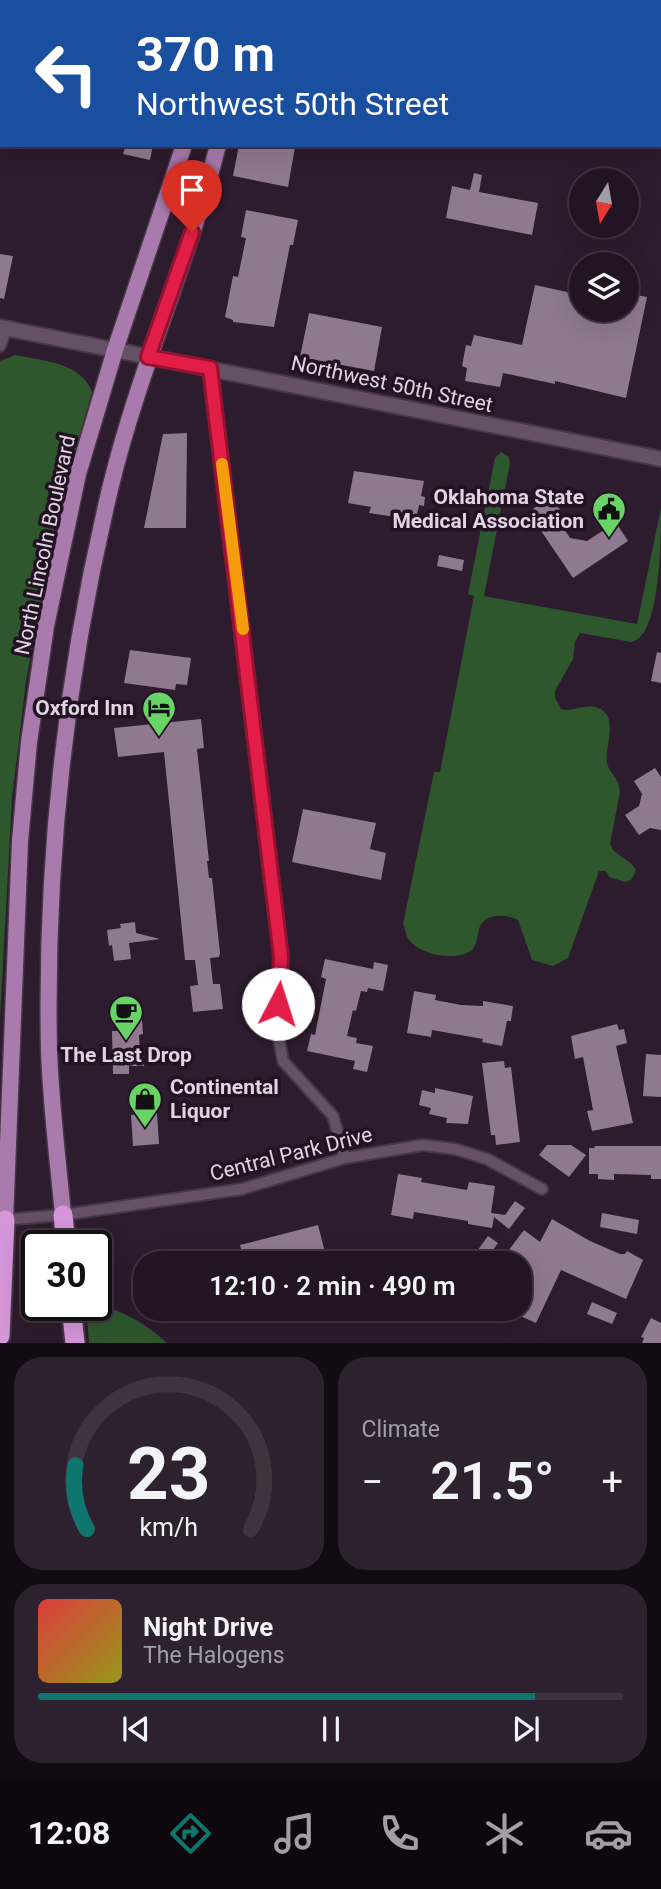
<!DOCTYPE html>
<html lang="en">
<head>
<meta charset="utf-8">
<style>
  body { margin:0; font-family:Roboto,sans-serif; background:#2e212f; color:#f1f3f6; height:100vh; display:flex; flex-direction:column; font-size:26px; white-space:nowrap }
  * { box-sizing:border-box; margin:0 }
  p { font-size:23px; color:#a29ea5 }
  .icon { flex:none; width:38px; height:38px; fill:none; stroke:currentColor; stroke-width:2; stroke-linecap:round; stroke-linejoin:round }
  .map { position:relative; height:1343px; overflow:hidden }
  .sheet { display:flex; flex-direction:column; gap:14px; padding:14px; background:#130b13; flex:1 }
  .sheet>* { flex:none }
  .guide { position:absolute; left:0px; top:0px; width:662px; height:147px; box-shadow:0 7px 28px #0002,0 0 0 2px #3f3340; background:#1a4fa0; color:#fff; overflow:hidden }
  .needle { width:46px; rotate:191deg }
  .fabs { position:absolute; left:569px; top:168px; display:grid; gap:14px }
  .fabs a { display:grid; place-items:center; width:70px; height:70px; border-radius:50%; background:#221422; box-shadow:0 7px 28px #0002,0 0 0 2px #3f3340; font-size:35px }
  .speed { position:absolute; left:21px; top:1230px; display:flex; gap:14px; font-size:35px; font-weight:700; text-align:center }
  .speed>* { display:grid; place-content:center; width:91px; height:91px; border-radius:50%; background:#221422; box-shadow:0 7px 28px #0002,0 0 0 2px #3f3340; line-height:1 }
  .speed .limit { border:4px solid #111; border-radius:10px; background:#fff; color:#111 }
  .pin { position:absolute; display:grid; place-items:center; width:60px; height:60px; color:#fff; margin:-72px -30px; border-radius:50% 50% 50% 0; rotate:-45deg; box-shadow:0 0 7px #0007 }
  .pin .icon { rotate:45deg }
  .me { position:absolute; width:77px; margin:-38px; rotate:5deg; stroke-linejoin:round; filter:drop-shadow(0 0 5px #0008) }
  .turn { display:flex; align-items:center; gap:24px; height:147px; padding:0 21px; font-size:32px }
  .turn .icon { width:91px; height:91px; stroke-width:2.5 }
  .turn b { display:block; font-size:49px; line-height:60px }
  .big { font-size:52px; font-weight:600; line-height:1.1 }
  .sheet .widget { flex:1; display:flex; flex-direction:column; justify-content:center; gap:10px; min-width:0; padding:0 24px; border-radius:28px; background:#2e212f }
  .sheet .dial { align-items:center; gap:0 }
  .dial svg { height:182px; overflow:visible; fill:none; stroke:#3f3340; stroke-width:7; stroke-linecap:round; text-anchor:middle }
  .dial text { fill:#f1f3f6; stroke:none }
  .song { display:flex; align-items:center; gap:21px }
  .cover { width:84px; height:84px; border-radius:10px; background:linear-gradient(135deg,hsl(0 70% 55%),hsl(60 70% 35%)) }
  .played { height:7px; border-radius:4px; background:linear-gradient(90deg,#0f766e 85%,#3f3340 85%) }
  .keys { display:flex; justify-content:space-around; direction:ltr }
  .heat { display:flex; justify-content:space-between; align-items:center; font-size:38px; direction:ltr }
  .sheet .tiles { flex:1; display:grid; gap:14px; grid-template-columns:1fr 1fr }
  .widget:last-child { grid-column:span 2 }
  .trip { position:absolute; left:133px; top:1251px; width:399px; height:70px; border-radius:28px; background:#221422; box-shadow:0 7px 28px #0002,0 0 0 2px #3f3340; font-weight:600; line-height:70px; text-align:center }
  .dock { display:flex; height:112px; justify-content:space-around; align-items:center; background:#0e080e; color:#a29ea5 }
  .dock .icon { width:49px; height:49px }
  .dock .on { color:#0f766e }
  .dock b { font-size:32px; color:#f1f3f6 }
  .map>svg:first-child { display:block }
</style>
</head>
<body>
<div class="map">
<svg width="661" height="1343" viewBox="0 0 661 1343">
  <rect width="100%" height="100%" fill="#2d1b2e"/>
  <g fill="#2e572d">
    <path d="M15 355C43 361 81 362 92 392L56 520 26 681 12 798 0 1018V361Z"/>
    <path d="M501 452 509 457 510 463 484 596 637 624 661 508C661 537 661 638 631 642L580 633 575 642 573 659 555 691V698L561 709C574 713 583 703 598 708 620 716 604 747 607 763 610 775 619 777 620 792L610 844C614 857 631 858 636 870L631 880 625 882 609 877 606 871H599L568 958 553 966 532 960 518 920C507 914 487 913 480 926 477 934 478 942 473 949 459 962 421 956 409 940 406 936 405 929 403 924L434 772H440L474 596 468 594 495 458Z"/>
    <path d="M96 1304C122 1310 148 1325 167 1343H89L86 1306Z"/>
  </g>
  <g fill="#8f7990">
    <path d="M126 145H153L150 160 123 154Z"/>
    <path d="M239 145 295 147 288 187 233 176Z"/>
    <path d="M474 173 482 175 479 192 538 203 532 235 446 218 452 186 470 190Z"/>
    <path d="M246 210 298 220 293 245H290L274 327 233 322V320L225 317 233 276 238 277 246 238 241 237Z"/>
    <path d="M0 254 13 256 4 299 0 298Z"/>
    <path d="M535 285 581 295V310H626V293L647 297 626 398 555 381V384L503 373 500 387 465 381 467 368 462 366 466 345 471 346 474 335 522 345Z"/>
    <path d="M309 313 382 327 374 371 300 357Z"/>
    <path d="M187 433 186 528H144L163 434Z"/>
    <path d="M354 471 424 481 421 496 425 497 424 506 419 505 416 520 369 513 371 507 348 503Z"/>
    <path d="M547 499 550 503 554 500 565 518 559 521 570 538 587 541 607 528 604 524 613 518 628 541 573 578 531 516 535 513 533 509Z"/>
    <path d="M439 555 464 560 462 571 437 566Z"/>
    <path d="M130 650 191 658 187 685 176 684 175 690 124 683Z"/>
    <path d="M657 652 661 653V683L651 681Z"/>
    <path d="M201 719 204 748 197 749 209 861H207L209 878H212L220 953 219 957 210 958 213 984H220L223 1009 193 1012 190 986 198 985 195 960H185L164 752 118 757 114 728Z"/>
    <path d="M655 768 661 777V830L650 828 639 835 625 815 639 806 642 794 634 781Z"/>
    <path d="M303 809 376 823 370 849 386 853 381 880 292 862Z"/>
    <path d="M135 922 136 933 160 939 129 943 131 959 114 961 112 945 109 946 107 930 121 928 120 924Z"/>
    <path d="M325 959 373 969 374 962 388 965 383 991 368 988 367 992 361 991 356 1011 353 1010 347 1036 357 1038 356 1043 373 1046 367 1072 353 1069 355 1061 307 1051 311 1034 315 1035 326 979 321 977Z"/>
    <path d="M414 991 436 995 435 1000 461 1005 483 1006V1001L513 1006 511 1021H507L502 1046 482 1042 483 1039 432 1030 431 1037 407 1033Z"/>
    <path d="M142 1020 143 1034 139 1035 140 1055H144V1066H129V1074H113L112 1031H125L124 1021Z"/>
    <path d="M617 1024 619 1030 624 1029 627 1043 616 1046 633 1123 592 1131 587 1111 593 1110 583 1057 575 1059 571 1036Z"/>
    <path d="M646 1054 661 1055V1097L643 1096Z"/>
    <path d="M504 1061 505 1068 511 1067 520 1142 496 1145 495 1135H491L482 1063Z"/>
    <path d="M435 1088 473 1096 468 1124 446 1123 447 1118 429 1114 431 1108 419 1105 422 1090 435 1093Z"/>
    <path d="M157 1113 159 1144 133 1146 131 1115Z"/>
    <path d="M547 1145H571L586 1155 569 1177 539 1155Z"/>
    <path d="M594 1146H661V1179H651V1175L614 1174V1180L598 1179V1174H589V1148H595Z"/>
    <path d="M398 1174 422 1178 421 1182 467 1190 469 1182 495 1186 491 1213 505 1215 515 1201 525 1208 509 1229 494 1217 492 1228 468 1224V1221L414 1212 413 1219 391 1215Z"/>
    <path d="M602 1213 639 1220 637 1234 600 1227Z"/>
    <path d="M552 1219 590 1241 620 1254H625L627 1251 643 1260 626 1299 561 1270 536 1323 520 1316V1259L508 1251 524 1230 540 1242Z"/>
    <path d="M318 1225 328 1264H245L240 1245Z"/>
    <path d="M488 1236 498 1243 483 1264H479L472 1258Z"/>
    <path d="M592 1302 617 1313 612 1324 587 1314Z"/>
    <path d="M257 1309H292L293 1312 260 1321Z"/>
    <path d="M651 1318 661 1323V1343H642L644 1338 641 1337Z"/>
  </g>
  <g fill="none" stroke-linecap="round" stroke-linejoin="round">
    <g stroke="#463746" stroke-width="14">
      <g id="street">
        <path d="M601 2 602 0"/>
        <path d="M660 96H661"/>
        <path d="M0 346 7 328"/>
        <path d="M210 368 281 957 278 1004V1035L283 1061 333 1116 345 1158"/>
        <path d="M2 1220 63 1215 242 1189 345 1158 423 1145 455 1149 487 1159 542 1189"/>
      </g>
    </g>
    <g stroke="#463746" stroke-width="18">
      <path id="secondary" d="M0 327 661 459"/>
    </g>
    <g stroke="#463746" stroke-width="19">
      <g id="primary">
        <path d="M216 2 217 0"/>
        <path d="M251 2 252 0"/>
        <path d="M63 1215C58 1161 51 1106 49 1051 45 860 66 671 111 485 139 370 189 260 218 145"/>
        <path d="M5 1220 20 841 29 742 46 626 78 474 115 350 184 145"/>
      </g>
    </g>
    <g stroke="#463746" stroke-width="23">
      <g id="highway">
        <path d="M63 1215 66 1246"/>
        <path d="M71 1306 75 1343"/>
        <path d="M0 1336 5 1220"/>
      </g>
    </g>
    <use href="#street" stroke="#655066" stroke-width="10"/>
    <use href="#secondary" stroke="#655066" stroke-width="14"/>
    <use href="#primary" stroke="#a97aac" stroke-width="16"/>
    <use href="#highway" stroke="#d696da" stroke-width="19"/>
  </g>
  <g fill="none" stroke-linecap="round" stroke-linejoin="round">
    <g stroke="#92132f" stroke-width="18">
      <path id="route" d="M192 232 148 357 210 368 281 957 278 1004"/>
    </g>
    <use href="#route" stroke="#e11d48" stroke-width="12"/>
    <path stroke="#f59e0b" stroke-width="12" d="M222 464 243 629"/>
  </g>
  <defs>
    <g id="civic-pin" transform="scale(1.75)"><path d="M0 17L-7.5 6A9.5 9.5 0 1 1 7.5 6Z" fill="#68d465" stroke="#231224"/><path d="M-.6-6.5H3V-4.5H.6V-3L4-1V1h2V6H-6V1h2V-1L-.6-3ZM-1.2 2.5V6h2.4V2.5Z" fill="#111"/></g>
    <g id="hotel-pin" transform="scale(1.75)"><path d="M0 17L-7.5 6A9.5 9.5 0 1 1 7.5 6Z" fill="#68d465" stroke="#231224"/><path d="M-6-4.5h1.5V1H6V5H4.5V3h-9V5H-6ZM-4 0a1.8 1.8 0 1 1 3.6 0ZM.5 0V-2.5h3Q6-2.5 6 0Z" fill="#111"/></g>
    <g id="cafe-pin" transform="scale(1.75)"><path d="M0 17L-7.5 6A9.5 9.5 0 1 1 7.5 6Z" fill="#68d465" stroke="#231224"/><path d="M-5.5-4.5H6V0H3Q3 3.5 0 3.5H-2.5Q-5.5 3.5-5.5 0ZM3-3.2v2h1.7v-2ZM-6 4.5H4V6H-6Z" fill="#111"/></g>
    <g id="shop-pin" transform="scale(1.75)"><path d="M0 17L-7.5 6A9.5 9.5 0 1 1 7.5 6Z" fill="#68d465" stroke="#231224"/><path d="M-5-2.5h2.3a2.7 3.5 0 0 1 5.4 0H5L5.5 6h-11ZM-1.5-2.5h3a1.5 2.3 0 0 0-3 0Z" fill="#111"/></g>
  </defs>
  <g fill-rule="evenodd">
    <use href="#civic-pin" x="609" y="509"/>
    <use href="#hotel-pin" x="159" y="708"/>
    <use href="#cafe-pin" x="126" y="1012"/>
    <use href="#shop-pin" x="145" y="1099"/>
  </g>
  <g text-anchor="middle" dominant-baseline="central" stroke-width="7" stroke-linejoin="round" paint-order="stroke">
    <g font-size="21" fill="#e0d4e0" stroke="#231224">
      <text transform="translate(392 384) rotate(12)">Northwest 50th Street</text>
      <text transform="translate(45 545) rotate(-78)">North Lincoln Boulevard</text>
      <text transform="translate(291 1154) rotate(-14)">Central Park Drive</text>
    </g>
    <g font-size="21" font-weight="bold" fill="#e0d4e0" stroke="#231224" text-anchor="end">
      <text x="584" y="497">Oklahoma State<tspan x="584" dy="24">Medical Association</tspan></text>
      <text x="134" y="708">Oxford Inn</text>
      <text x="126" y="1055" text-anchor="middle">The Last Drop</text>
      <text x="170" y="1087" text-anchor="start">Continental<tspan x="170" dy="24">Liquor</tspan></text>
    </g>
  </g>
</svg>
<div class="fabs">
<a><svg class="needle" viewBox="-14 -14 28 28"><path d="M0-13l5 13h-10z" fill="#e53935"/><path d="M0 13l5-13h-10z" fill="#a29ea5"/></svg></a>
<a><svg class="icon" aria-label="layers" viewBox="0 0 24 24"><path d="M12 4l9 5-9 5-9-5zM3 14l9 5 9-5"/></svg></a>
</div>
<div class="speed"><div class="limit">30</div></div>
<div class="pin" style="left:192px;top:232px;background:#d93025"><svg class="icon" aria-label="arrive" viewBox="0 0 24 24"><path d="M6 21V4h12l-3 4 3 4H6"/></svg></div>
<svg class="me" style="left:278px;top:1004px" viewBox="-20 -20 40 40"><circle r="19" fill="#fff"/><path d="M0-13L10 11 0 6-10 11z" fill="#e11d48"/></svg>
<div class="trip">12:10 · 2 min · 490 m</div>
<div class="guide">
<div class="turn"><svg class="icon" aria-label="left" viewBox="0 0 24 24"><path d="M17 20v-9H6M10 6l-5 5 5 5"/></svg><div><b>370 m</b>Northwest 50th Street</div></div>
</div>
</div>
<section class="sheet">
<div class="tiles">
<div class="widget dial"><svg viewBox="0 0 100 80">
<path d="M14 69A42 42 0 1 1 86 69"/>
<path d="M14 69A42 42 0 0 1 9 41" stroke="#0f766e"/>
<text x="50" y="56" font-size="32" font-weight="700">23</text>
<text x="50" y="72" font-size="11">km/h</text>
</svg></div>
<div class="widget"><p>Climate</p>
<div class="heat"><a>−</a><b class="big">21.5°</b><a>+</a></div>
</div>
<div class="widget">
<div class="song"><i class="cover"></i><div><b>Night Drive</b><p>The Halogens</p></div></div>
<div class="played"></div>
<div class="keys"><svg class="icon" aria-label="previous" viewBox="0 0 24 24"><path d="M18 5L8 12l10 7zM5 5v14"/></svg><svg class="icon" aria-label="pause" viewBox="0 0 24 24"><path d="M8 5v14M16 5v14"/></svg><svg class="icon" aria-label="next" viewBox="0 0 24 24"><path d="M6 5l10 7-10 7zM19 5v14"/></svg></div>
</div>
</div>
</section>
<nav class="dock">
<b>12:08</b>
<svg class="icon on" aria-label="directions" viewBox="0 0 24 24"><path d="M12 3l9 9-9 9-9-9zM9 14v-3h6M13 9l2 2-2 2"/></svg>
<svg class="icon" aria-label="music" viewBox="0 0 24 24"><path d="M9 18V5l10-2v13"/><circle cx="6" cy="18" r="3"/><circle cx="16" cy="16" r="3"/></svg>
<svg class="icon" aria-label="phone" viewBox="0 0 24 24"><path d="M5 4h4l2 5-3 2q2 4 5 5l2-3 5 2v4C11 20 4 13 5 4z"/></svg>
<svg class="icon" aria-label="climate" viewBox="0 0 24 24"><path d="M12 3v18M4 7l16 10M4 17L20 7"/></svg>
<svg class="icon" aria-label="car" viewBox="0 0 24 24"><path d="M5 17H2v-5l4-1 3-4h7l3 4 3 1v5h-3M9 17h6M6 11h13"/><circle cx="7" cy="17" r="2"/><circle cx="17" cy="17" r="2"/></svg>
</nav>
</body>
</html>
